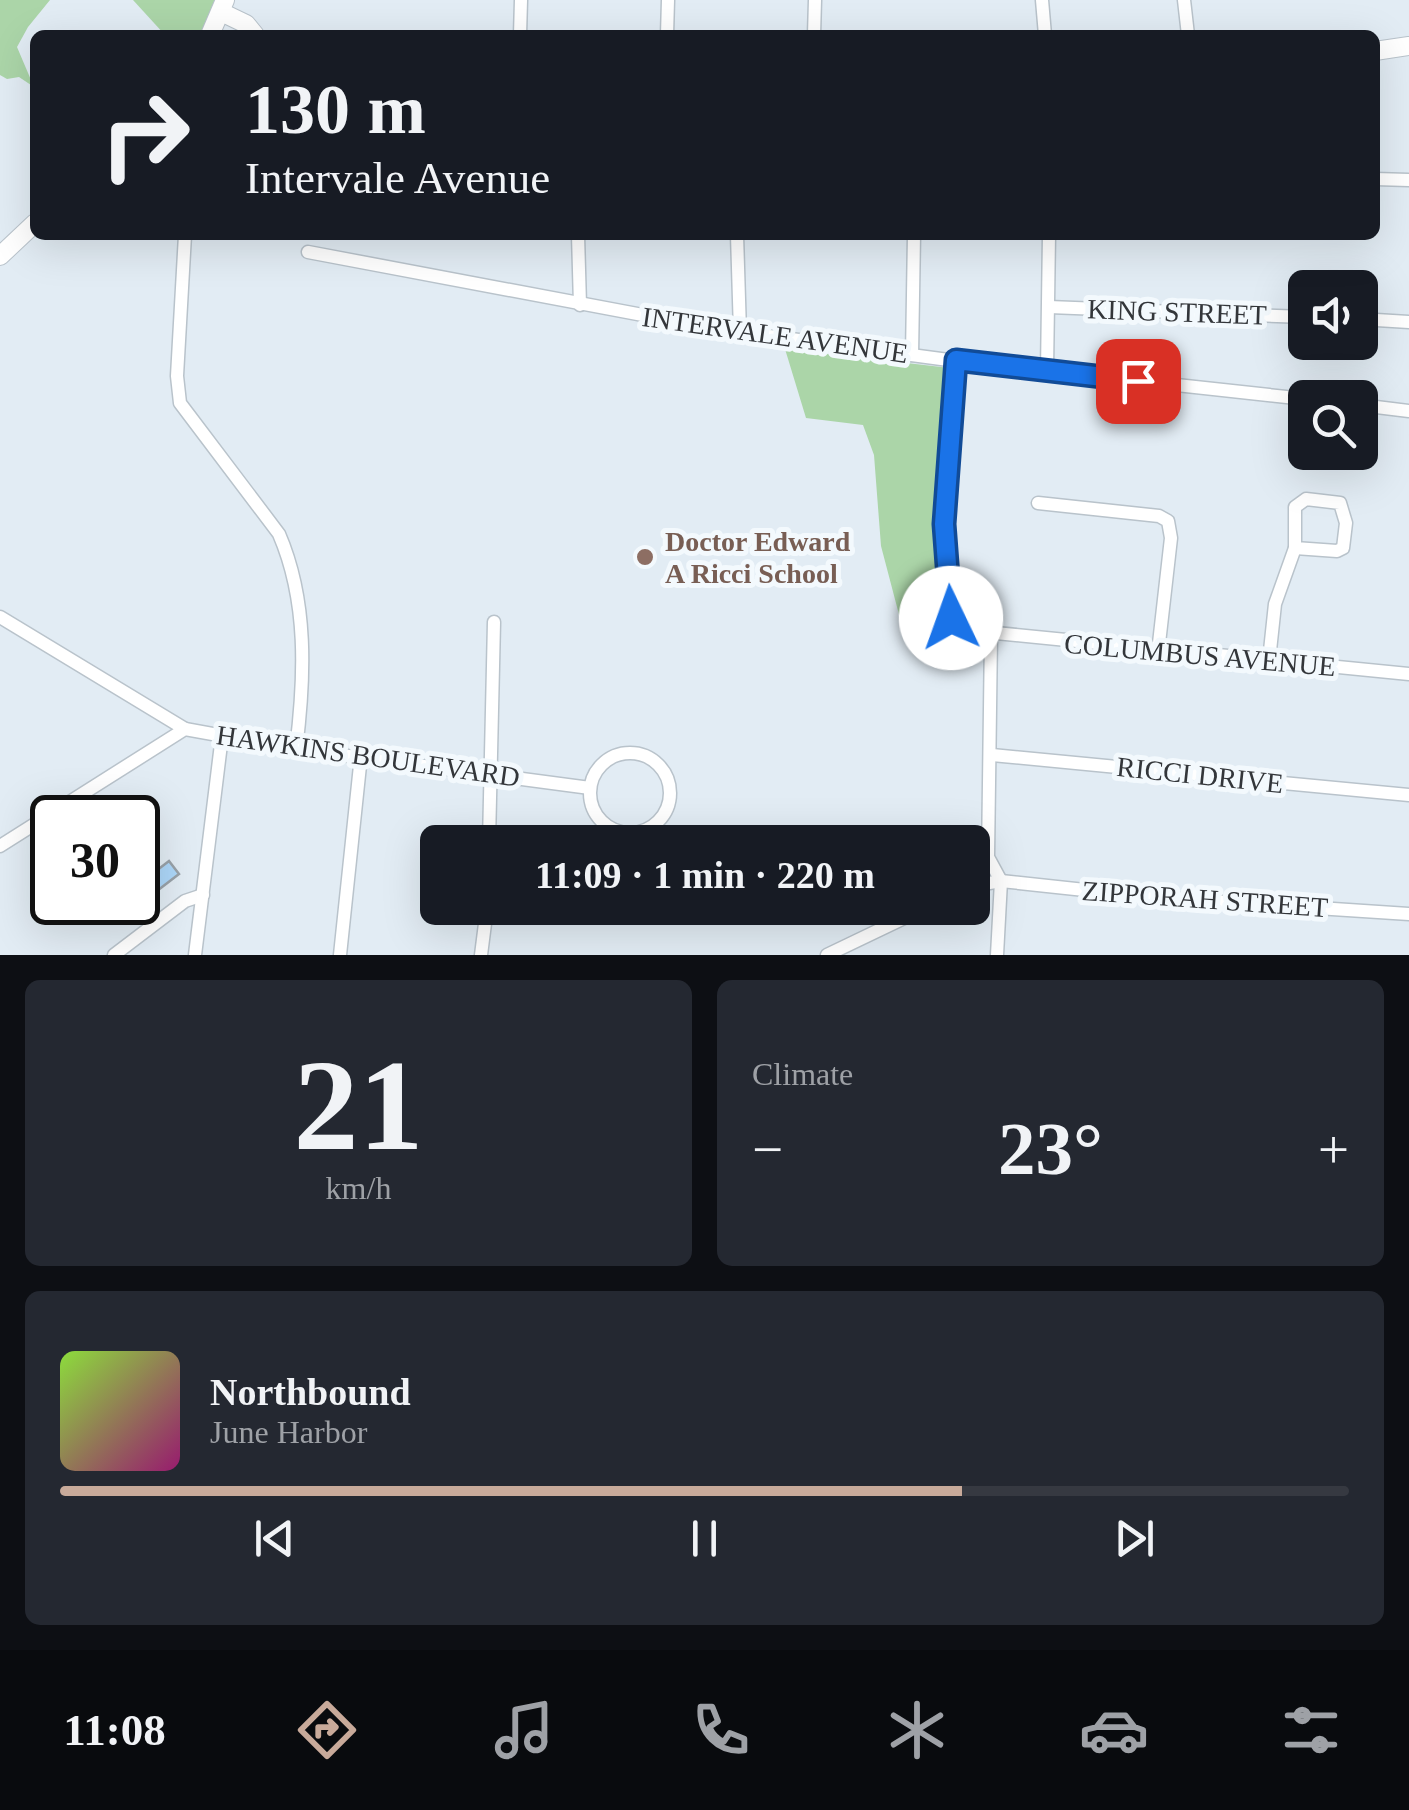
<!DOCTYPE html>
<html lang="en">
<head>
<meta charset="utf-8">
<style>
  body { margin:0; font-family:Georgia,serif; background:#242831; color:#f1f3f6; height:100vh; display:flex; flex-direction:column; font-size:38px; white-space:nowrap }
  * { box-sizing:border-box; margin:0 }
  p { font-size:32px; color:#9ea1a6 }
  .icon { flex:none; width:55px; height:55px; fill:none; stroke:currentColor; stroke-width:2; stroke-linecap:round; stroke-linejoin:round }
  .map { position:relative; height:955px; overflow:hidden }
  .side { display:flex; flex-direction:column; gap:25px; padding:25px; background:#0d0f14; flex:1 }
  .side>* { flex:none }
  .guide { position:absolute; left:30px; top:30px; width:1350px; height:210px; border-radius:15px; box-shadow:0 10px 40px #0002; background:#171b24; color:#f1f3f6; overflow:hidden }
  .controls { position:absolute; left:1288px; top:270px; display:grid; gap:20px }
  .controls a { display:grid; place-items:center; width:90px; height:90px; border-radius:15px; background:#171b24; box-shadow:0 10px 40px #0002; font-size:50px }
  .speed { position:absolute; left:30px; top:795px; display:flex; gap:20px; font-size:50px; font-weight:700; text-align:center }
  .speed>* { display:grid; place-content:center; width:130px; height:130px; border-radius:50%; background:#171b24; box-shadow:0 10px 40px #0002; line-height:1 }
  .speed .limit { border:5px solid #111; border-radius:15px; background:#fff; color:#111 }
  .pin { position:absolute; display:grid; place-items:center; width:85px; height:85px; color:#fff; margin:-42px; border-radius:20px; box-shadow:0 5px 15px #0006 }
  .me { position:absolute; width:110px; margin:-55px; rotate:357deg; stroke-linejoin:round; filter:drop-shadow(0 0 8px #0008) }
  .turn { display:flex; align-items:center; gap:35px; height:210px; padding:0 50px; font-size:45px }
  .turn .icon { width:130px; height:130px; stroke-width:2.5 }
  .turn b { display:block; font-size:70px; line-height:85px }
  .big { font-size:75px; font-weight:800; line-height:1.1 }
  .side .card { flex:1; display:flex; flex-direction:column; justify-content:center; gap:15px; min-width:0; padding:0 35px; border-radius:15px; background:#242831 }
  .side .dial { align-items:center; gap:0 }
  .dial b { font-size:130px; line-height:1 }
  .song { display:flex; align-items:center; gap:30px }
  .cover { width:120px; height:120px; border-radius:15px; background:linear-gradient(135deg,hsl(90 70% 55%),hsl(320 70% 35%)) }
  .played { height:10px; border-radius:5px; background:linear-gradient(90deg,#c8aa9a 70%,#363941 70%) }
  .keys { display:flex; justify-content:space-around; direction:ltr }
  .heat { display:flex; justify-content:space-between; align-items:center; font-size:55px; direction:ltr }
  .side .tiles { flex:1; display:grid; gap:25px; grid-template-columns:1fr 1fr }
  .card:last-child { grid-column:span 2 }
  .trip { position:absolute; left:420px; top:825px; width:570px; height:100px; border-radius:15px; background:#171b24; box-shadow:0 10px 40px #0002; font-weight:800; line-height:100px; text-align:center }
  .tab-bar { display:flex; height:160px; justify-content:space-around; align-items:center; background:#090b0e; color:#9ea1a6 }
  .tab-bar .icon { width:70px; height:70px }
  .tab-bar .selected { color:#c8aa9a }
  .tab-bar b { font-size:45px; color:#f1f3f6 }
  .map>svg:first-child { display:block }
</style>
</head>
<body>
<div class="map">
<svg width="1409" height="955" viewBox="0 0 1409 955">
  <rect width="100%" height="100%" fill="#e2ecf4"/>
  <g fill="#abd5a8">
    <path d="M0 0H50L28 27 17 47 34 87 19 77 7 79 0 75Z"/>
    <path d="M133 0H223L204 35H165Z"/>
    <path d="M785 349 950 368 944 465 939 488 938 547 946 621 902 626 881 546 874 455 863 425 806 418Z"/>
  </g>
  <path fill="#add7f9" stroke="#99a2a9" stroke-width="2.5" d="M169 861 179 874 153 894 143 881Z"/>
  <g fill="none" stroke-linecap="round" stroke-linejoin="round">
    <g stroke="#b9c3cb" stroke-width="15">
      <g id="street">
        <path d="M1042 0 1045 35"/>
        <path d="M1184 0 1188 35"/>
        <path d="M520 35 521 0"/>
        <path d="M667 35 668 0"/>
        <path d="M814 35 815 0"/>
        <path d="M1375 179 1409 180"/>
        <path d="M185 235 177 376 180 403 279 534C308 601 305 677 296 749"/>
        <path d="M578 235 580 305"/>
        <path d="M737 235 740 332"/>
        <path d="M308 252 717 329 956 361 1305 399"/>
        <path d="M1049 307 1305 317"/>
        <path d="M1360 319 1409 322"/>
        <path d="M912 355 914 235"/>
        <path d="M956 361 944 524 951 618 956 629 1409 674"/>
        <path d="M1047 370 1049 235"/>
        <path d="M1360 405 1409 411"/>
        <path d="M1306 499 1340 503 1346 523 1343 548 1337 551 1295 548V507Z"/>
        <path d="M1038 503 1159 516 1168 521 1171 538 1158 652"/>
        <path d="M0 617 185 729"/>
        <path d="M991 635 988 857 1001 881 997 955"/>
        <path d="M1269 660 1275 604 1295 548"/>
        <circle cx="630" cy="793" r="40"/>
        <path d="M992 755 1409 795"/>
        <path d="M489 842 494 622"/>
        <path d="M0 846 185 729 296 749 590 788"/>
        <path d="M972 886 1001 881 1150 897 1409 914"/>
        <path d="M114 955 185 901 203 895"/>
        <path d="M195 955 222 736"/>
        <path d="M340 955 361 756"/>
        <path d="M481 955 487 908"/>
        <path d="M827 955 925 908"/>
      </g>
    </g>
    <g stroke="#b9c3cb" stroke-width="20">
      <g id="secondary">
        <path d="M221 12 246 24 255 35"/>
        <path d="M210 35 225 0"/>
        <path d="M1375 51 1409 46"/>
        <path d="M0 256 35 223"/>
      </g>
    </g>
    <use href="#street" stroke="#fff" stroke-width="12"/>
    <use href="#secondary" stroke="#fff" stroke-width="18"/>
  </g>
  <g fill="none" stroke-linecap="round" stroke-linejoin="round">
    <g stroke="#114b97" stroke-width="25">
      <path id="route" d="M951 618 944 524 956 360 1138 381"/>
    </g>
    <use href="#route" stroke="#1a73e8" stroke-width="18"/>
  </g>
  <circle fill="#8d6e63" stroke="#f3f9fd" stroke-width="4" cx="645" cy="557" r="10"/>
  <g text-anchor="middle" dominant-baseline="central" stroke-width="10" stroke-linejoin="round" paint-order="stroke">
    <g font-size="28" fill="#33363a" stroke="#f3f9fd">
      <text transform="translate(1177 312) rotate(2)">KING STREET</text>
      <text transform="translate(775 335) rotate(8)">INTERVALE AVENUE</text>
      <text transform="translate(1200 655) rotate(5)">COLUMBUS AVENUE</text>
      <text transform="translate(368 756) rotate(8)">HAWKINS BOULEVARD</text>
      <text transform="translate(1200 775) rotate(6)">RICCI DRIVE</text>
      <text transform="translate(1205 899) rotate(4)">ZIPPORAH STREET</text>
    </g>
    <g font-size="28" font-weight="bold" fill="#785e54" stroke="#f3f9fd" text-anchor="start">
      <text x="665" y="541">Doctor Edward<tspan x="665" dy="32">A Ricci School</tspan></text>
    </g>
  </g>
</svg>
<div class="controls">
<a><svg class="icon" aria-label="sound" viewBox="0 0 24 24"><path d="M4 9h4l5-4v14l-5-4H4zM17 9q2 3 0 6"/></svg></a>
<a><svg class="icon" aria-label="search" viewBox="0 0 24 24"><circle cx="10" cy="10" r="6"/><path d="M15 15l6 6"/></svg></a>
</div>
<div class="speed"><div class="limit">30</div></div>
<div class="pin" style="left:1138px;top:381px;background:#d93025"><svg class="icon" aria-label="arrive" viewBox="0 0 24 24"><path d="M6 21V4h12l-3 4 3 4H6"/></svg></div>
<svg class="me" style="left:951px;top:618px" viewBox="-20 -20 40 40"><circle r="19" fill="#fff"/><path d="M0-13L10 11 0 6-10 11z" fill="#1a73e8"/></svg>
<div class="trip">11:09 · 1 min · 220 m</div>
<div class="guide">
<div class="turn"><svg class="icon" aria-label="right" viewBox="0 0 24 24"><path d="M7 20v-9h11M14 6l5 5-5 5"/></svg><div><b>130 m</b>Intervale Avenue</div></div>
</div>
</div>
<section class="side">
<div class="tiles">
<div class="card dial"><b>21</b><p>km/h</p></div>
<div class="card"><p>Climate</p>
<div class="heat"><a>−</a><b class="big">23°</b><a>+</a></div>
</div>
<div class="card">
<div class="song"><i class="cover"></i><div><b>Northbound</b><p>June Harbor</p></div></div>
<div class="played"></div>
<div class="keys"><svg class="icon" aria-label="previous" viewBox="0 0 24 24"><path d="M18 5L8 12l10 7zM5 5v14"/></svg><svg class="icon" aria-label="pause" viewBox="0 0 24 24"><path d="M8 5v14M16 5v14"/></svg><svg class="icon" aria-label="next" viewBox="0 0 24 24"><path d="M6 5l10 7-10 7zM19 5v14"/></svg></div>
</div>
</div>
</section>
<nav class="tab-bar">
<b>11:08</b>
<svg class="icon selected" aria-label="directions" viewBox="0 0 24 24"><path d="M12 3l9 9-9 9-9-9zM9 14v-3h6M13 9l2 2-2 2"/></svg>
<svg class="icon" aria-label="music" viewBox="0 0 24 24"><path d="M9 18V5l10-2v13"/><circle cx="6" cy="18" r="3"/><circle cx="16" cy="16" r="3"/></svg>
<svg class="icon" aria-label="phone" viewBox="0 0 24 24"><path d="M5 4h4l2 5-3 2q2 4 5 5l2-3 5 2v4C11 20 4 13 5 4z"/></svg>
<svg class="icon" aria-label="climate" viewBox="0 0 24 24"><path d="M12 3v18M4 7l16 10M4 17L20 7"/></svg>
<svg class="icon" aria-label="car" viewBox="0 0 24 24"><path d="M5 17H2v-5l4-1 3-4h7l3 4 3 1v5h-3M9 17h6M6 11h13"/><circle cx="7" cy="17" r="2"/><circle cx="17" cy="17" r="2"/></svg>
<svg class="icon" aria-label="filters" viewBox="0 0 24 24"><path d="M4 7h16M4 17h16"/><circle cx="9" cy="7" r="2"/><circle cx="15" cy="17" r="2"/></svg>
</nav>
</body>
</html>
